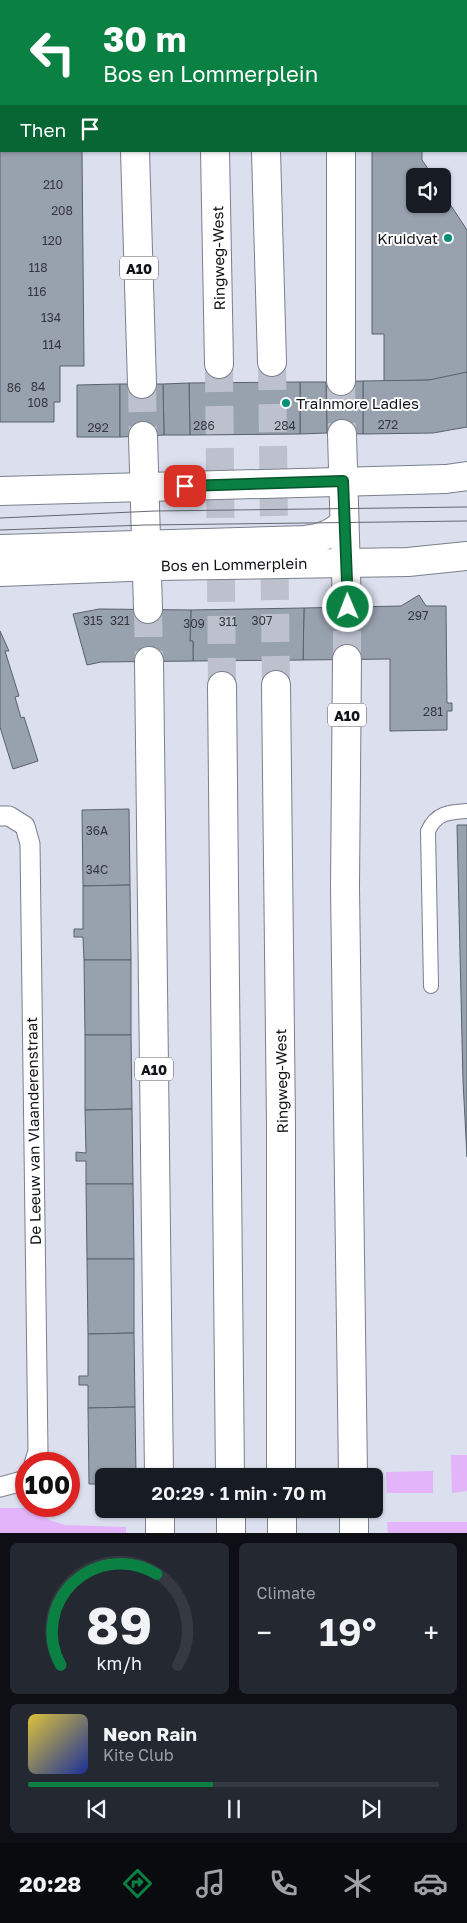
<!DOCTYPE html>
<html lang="en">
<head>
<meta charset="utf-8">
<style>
  body { margin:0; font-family:"Golos Text",sans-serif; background:#242831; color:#f1f3f6; height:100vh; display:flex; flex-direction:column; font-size:19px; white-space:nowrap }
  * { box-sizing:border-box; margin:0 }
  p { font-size:16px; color:#9ea1a6 }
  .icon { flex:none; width:28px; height:28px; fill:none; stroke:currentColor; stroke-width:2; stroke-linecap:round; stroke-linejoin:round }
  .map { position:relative; height:1533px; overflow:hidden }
  .side { display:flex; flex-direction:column; gap:10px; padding:10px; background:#0d0f14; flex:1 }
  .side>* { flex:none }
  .guide { position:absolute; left:0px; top:0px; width:468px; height:152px; box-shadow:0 1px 4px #0004; background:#0b8043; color:#fff; overflow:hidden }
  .buttons { position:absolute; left:406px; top:168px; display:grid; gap:10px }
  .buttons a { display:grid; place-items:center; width:45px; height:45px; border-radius:8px; background:#171b24; box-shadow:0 1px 4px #0004; font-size:25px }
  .speed { position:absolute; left:15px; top:1452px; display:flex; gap:10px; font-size:25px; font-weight:700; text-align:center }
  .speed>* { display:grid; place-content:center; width:65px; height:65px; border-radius:50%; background:#171b24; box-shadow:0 1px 4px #0004; line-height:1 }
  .speed .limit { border:8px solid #d22; background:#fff; color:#111 }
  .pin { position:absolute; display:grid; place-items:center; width:42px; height:42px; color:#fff; margin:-21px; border-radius:10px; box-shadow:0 2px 8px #0006 }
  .me { position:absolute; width:55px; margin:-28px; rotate:359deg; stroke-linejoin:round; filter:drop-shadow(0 0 4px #0008) }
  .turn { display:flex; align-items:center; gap:18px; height:105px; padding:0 20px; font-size:22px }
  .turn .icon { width:65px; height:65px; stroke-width:2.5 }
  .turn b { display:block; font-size:35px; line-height:42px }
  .then { display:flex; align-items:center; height:48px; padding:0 20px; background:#0003; gap:10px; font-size:19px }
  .big { font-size:38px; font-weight:600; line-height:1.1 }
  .side .tile { flex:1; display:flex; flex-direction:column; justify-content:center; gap:8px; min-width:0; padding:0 18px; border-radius:8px; background:#242831 }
  .side .dial { align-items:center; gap:0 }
  .dial svg { height:130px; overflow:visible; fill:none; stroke:#363941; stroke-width:7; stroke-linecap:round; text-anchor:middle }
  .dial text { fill:#f1f3f6; stroke:none }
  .song { display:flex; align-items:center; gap:15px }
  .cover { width:60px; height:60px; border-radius:8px; background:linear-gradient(135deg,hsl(50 70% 55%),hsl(230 70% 35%)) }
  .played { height:5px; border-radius:2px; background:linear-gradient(90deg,#0b8043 45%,#363941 45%) }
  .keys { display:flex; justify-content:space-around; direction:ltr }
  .heat { display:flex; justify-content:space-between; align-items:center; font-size:28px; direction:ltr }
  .side .tiles { flex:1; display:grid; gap:10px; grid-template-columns:1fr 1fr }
  .tile:last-child { grid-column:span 2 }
  .trip { position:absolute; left:95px; top:1468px; width:288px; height:50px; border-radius:8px; background:#171b24; box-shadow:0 1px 4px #0004; font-weight:600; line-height:50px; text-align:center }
  .dock { display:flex; height:80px; justify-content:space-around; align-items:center; background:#090b0e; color:#9ea1a6 }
  .dock .icon { width:35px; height:35px }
  .dock .current { color:#0b8043 }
  .dock b { font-size:22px; color:#f1f3f6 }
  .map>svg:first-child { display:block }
</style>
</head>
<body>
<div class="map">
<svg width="467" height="1533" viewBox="0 0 467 1533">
  <rect width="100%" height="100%" fill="#dbdfee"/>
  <g fill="#e4b4fb">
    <path d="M451 1455H467V1491L452 1493Z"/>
    <path d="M433 1471V1493H387L386 1472Z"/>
    <path d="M0 1508H36L49 1520 65 1525 126 1527V1533H0Z"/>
    <path d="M387 1522H467V1533H388Z"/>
  </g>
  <g fill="#98a1ae" stroke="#59626d">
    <path d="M0 0H80L1 1V151H82L84 366H60V402H54V422H0Z"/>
    <path d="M371 0H461L462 1H371Z"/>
    <path d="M466 8 467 10 466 108Z"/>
    <path d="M372 151H422V160L433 176H415V204H442V192L467 230V373L437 380 384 381V334H372Z"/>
    <path d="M467 372V427L433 433 363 434V381L429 380Z"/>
    <path d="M363 381V434L327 433 326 382Z"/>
    <path d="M300 382H326L327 433 300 434Z"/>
    <path d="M300 382V434L190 435 189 383Z"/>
    <path d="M189 383 190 435H164L163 384Z"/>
    <path d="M120 384V437H77V385Z"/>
    <path d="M120 384H163L164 435 120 437Z"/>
    <path d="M419 595 426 606H446L447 703H452V711H447V730L390 731V659L303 660 304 608 401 606Z"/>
    <path d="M304 608 303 660 193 661V641H190L191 610Z"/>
    <path d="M99 609 191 610 190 641H193V661L101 662 87 665 73 614Z"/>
    <path d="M0 631 9 651H5L19 696 15 697 21 718 24 717 38 761 13 769 0 727Z"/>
    <path d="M129 809 130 885 83 886 82 810Z"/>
    <path d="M457 825H467V1157L463 1081Z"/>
    <path d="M130 885 131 960H84L83 937H74V929H83V886Z"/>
    <path d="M84 960H131V1035H85Z"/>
    <path d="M85 1035H131L132 1109 85 1110Z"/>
    <path d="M132 1109 133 1184H86V1161H76V1152L86 1153 85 1110Z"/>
    <path d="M86 1184H133L134 1259H87Z"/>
    <path d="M87 1259H134V1333L88 1334Z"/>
    <path d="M134 1333 135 1407 88 1408V1385H79V1376H88V1334Z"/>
    <path d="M135 1407 136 1476H104V1484H89L88 1408Z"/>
  </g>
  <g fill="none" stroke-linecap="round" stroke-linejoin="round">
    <g stroke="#bdc1ce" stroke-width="28" stroke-dasharray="28 14" stroke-linecap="butt">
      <path d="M272 362 276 685"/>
      <path d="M219 364 222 686"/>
      <path d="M341 381 342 434"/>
      <path d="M142 384 143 436"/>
      <path d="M148 609 149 661"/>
      <path d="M347 659V607"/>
    </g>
    <g stroke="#7b7f8d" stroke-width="16">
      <path id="pedestrian" d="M431 986 428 831C436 813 449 812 467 811"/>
    </g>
    <g stroke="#7b7f8d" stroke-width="21">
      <g id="minor">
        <path d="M0 816H9L25 826 30 844 38 1451 34 1464"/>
        <path d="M0 1487 26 1480"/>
      </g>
    </g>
    <g stroke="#7b7f8d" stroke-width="30">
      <g id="secondary">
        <path d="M0 491 446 479 467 476"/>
        <path d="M0 572 155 566 408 562 467 556"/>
      </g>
    </g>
    <g stroke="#7b7f8d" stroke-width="30">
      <g id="motorway">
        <path d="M129 0V1"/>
        <path d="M204 0V1"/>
        <path d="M257 0V1"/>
        <path d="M340 0V1"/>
        <path d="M135 151 142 384"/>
        <path d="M215 151 219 364"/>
        <path d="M266 151 272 362"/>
        <path d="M341 151V381"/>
        <path d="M342 434 347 607"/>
        <path d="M143 436 148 609"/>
        <path d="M0 549 305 540C322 538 332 534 344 523"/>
        <path d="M347 659 345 887 353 1476"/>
        <path d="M149 661 159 1476"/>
        <path d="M276 685 281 1125V1476"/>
        <path d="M222 686 230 1476"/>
        <path d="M160 1509V1533"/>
        <path d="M231 1509V1533"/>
        <path d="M282 1509V1533"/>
        <path d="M354 1509V1533"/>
      </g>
    </g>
    <use href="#pedestrian" stroke="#fff" stroke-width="14"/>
    <use href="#minor" stroke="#fff" stroke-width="19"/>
    <use href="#secondary" stroke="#fff" stroke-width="28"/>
    <use href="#motorway" stroke="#fff" stroke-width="28"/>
    <g stroke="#666972" stroke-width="1">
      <path d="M0 518 155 511 467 507"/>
      <path d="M0 530 146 525 467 521"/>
    </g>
  </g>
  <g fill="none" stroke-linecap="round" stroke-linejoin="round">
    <g stroke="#07532c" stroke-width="12">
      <path id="route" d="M185 486 343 481 348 607"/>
    </g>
    <use href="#route" stroke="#0b8043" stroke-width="9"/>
  </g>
  <g fill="#008e77" stroke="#fff" stroke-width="2">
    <circle cx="448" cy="238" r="5"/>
    <circle cx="286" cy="403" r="5"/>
  </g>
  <g text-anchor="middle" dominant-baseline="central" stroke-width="4" stroke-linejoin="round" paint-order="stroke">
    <g font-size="12" fill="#34373e">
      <text x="53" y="184">210</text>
      <text x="62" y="210">208</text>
      <text x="52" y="240">120</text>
      <text x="38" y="267">118</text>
      <text x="37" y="291">116</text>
      <text x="51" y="317">134</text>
      <text x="52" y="344">114</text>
      <text x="38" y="386">84</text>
      <text x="14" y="387">86</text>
      <text x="38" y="402">108</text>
      <text x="388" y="424">272</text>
      <text x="204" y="425">286</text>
      <text x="285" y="425">284</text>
      <text x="98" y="427">292</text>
      <text x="418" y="615">297</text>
      <text x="93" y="620">315</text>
      <text x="120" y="620">321</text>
      <text x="262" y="620">307</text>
      <text x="228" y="621">311</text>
      <text x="194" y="623">309</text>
      <text x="433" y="711">281</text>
      <text x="97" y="830">36A</text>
      <text x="97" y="869">34C</text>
    </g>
    <g fill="#fff" stroke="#595a5e" stroke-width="1">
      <rect x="120" y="256.5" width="38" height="23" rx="4"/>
      <rect x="328" y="703.5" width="38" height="23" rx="4"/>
      <rect x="135" y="1057.5" width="38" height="23" rx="4"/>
    </g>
    <g font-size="14" font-weight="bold" fill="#121419">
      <text x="139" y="268">A10</text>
      <text x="347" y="715">A10</text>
      <text x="154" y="1069">A10</text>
    </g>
    <g font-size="15" fill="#121419" stroke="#fff" text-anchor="end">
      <text x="438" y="238">Kruidvat</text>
      <text x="296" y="403" text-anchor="start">Trainmore Ladies</text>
    </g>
    <g font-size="15" fill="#121419" stroke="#fff">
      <text transform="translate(218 258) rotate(-91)">Ringweg-West</text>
      <text transform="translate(234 564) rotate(-1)">Bos en Lommerplein</text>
      <text transform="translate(281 1081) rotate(-91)">Ringweg-West</text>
      <text transform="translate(33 1131) rotate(-91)">De Leeuw van Vlaanderenstraat</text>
    </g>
  </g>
</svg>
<div class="buttons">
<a><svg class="icon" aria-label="sound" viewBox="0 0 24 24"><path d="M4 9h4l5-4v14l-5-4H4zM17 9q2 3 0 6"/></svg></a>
</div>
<div class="speed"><div class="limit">100</div></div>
<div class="pin" style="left:185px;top:486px;background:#d93025"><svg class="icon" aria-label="arrive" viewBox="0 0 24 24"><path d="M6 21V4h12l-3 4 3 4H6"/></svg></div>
<svg class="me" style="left:348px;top:607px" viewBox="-20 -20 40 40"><circle r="17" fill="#0b8043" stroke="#fff" stroke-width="3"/><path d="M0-11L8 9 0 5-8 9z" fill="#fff"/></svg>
<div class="trip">20:29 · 1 min · 70 m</div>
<div class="guide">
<div class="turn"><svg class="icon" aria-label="left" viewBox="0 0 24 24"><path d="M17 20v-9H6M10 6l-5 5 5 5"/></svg><div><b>30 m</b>Bos en Lommerplein</div></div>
<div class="then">Then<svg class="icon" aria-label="arrive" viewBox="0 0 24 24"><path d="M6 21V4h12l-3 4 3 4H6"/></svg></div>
</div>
</div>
<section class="side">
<div class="tiles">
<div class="tile dial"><svg viewBox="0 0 100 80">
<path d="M14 69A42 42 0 1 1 86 69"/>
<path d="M14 69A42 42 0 0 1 73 13" stroke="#0b8043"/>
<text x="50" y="56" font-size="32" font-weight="700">89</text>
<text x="50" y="72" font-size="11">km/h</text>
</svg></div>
<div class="tile"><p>Climate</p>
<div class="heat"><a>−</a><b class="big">19°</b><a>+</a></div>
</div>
<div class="tile">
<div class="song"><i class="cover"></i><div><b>Neon Rain</b><p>Kite Club</p></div></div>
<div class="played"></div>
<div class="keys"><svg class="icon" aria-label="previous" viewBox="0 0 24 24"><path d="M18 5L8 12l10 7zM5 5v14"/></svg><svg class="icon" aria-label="pause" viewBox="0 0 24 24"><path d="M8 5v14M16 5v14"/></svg><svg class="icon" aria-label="next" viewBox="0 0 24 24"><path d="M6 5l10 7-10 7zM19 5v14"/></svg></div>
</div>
</div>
</section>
<nav class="dock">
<b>20:28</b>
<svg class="icon current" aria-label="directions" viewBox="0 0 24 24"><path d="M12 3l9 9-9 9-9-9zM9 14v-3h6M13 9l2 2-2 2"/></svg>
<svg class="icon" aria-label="music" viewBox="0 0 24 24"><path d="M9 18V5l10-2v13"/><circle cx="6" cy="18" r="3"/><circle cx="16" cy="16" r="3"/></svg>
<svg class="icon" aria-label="phone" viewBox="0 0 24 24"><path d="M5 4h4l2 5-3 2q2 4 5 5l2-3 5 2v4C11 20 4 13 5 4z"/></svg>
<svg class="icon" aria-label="climate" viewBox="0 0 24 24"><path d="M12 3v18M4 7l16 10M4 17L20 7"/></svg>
<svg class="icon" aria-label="car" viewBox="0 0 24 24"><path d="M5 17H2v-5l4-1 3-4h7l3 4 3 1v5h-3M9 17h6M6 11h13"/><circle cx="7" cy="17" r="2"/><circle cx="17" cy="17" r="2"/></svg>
</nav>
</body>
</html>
